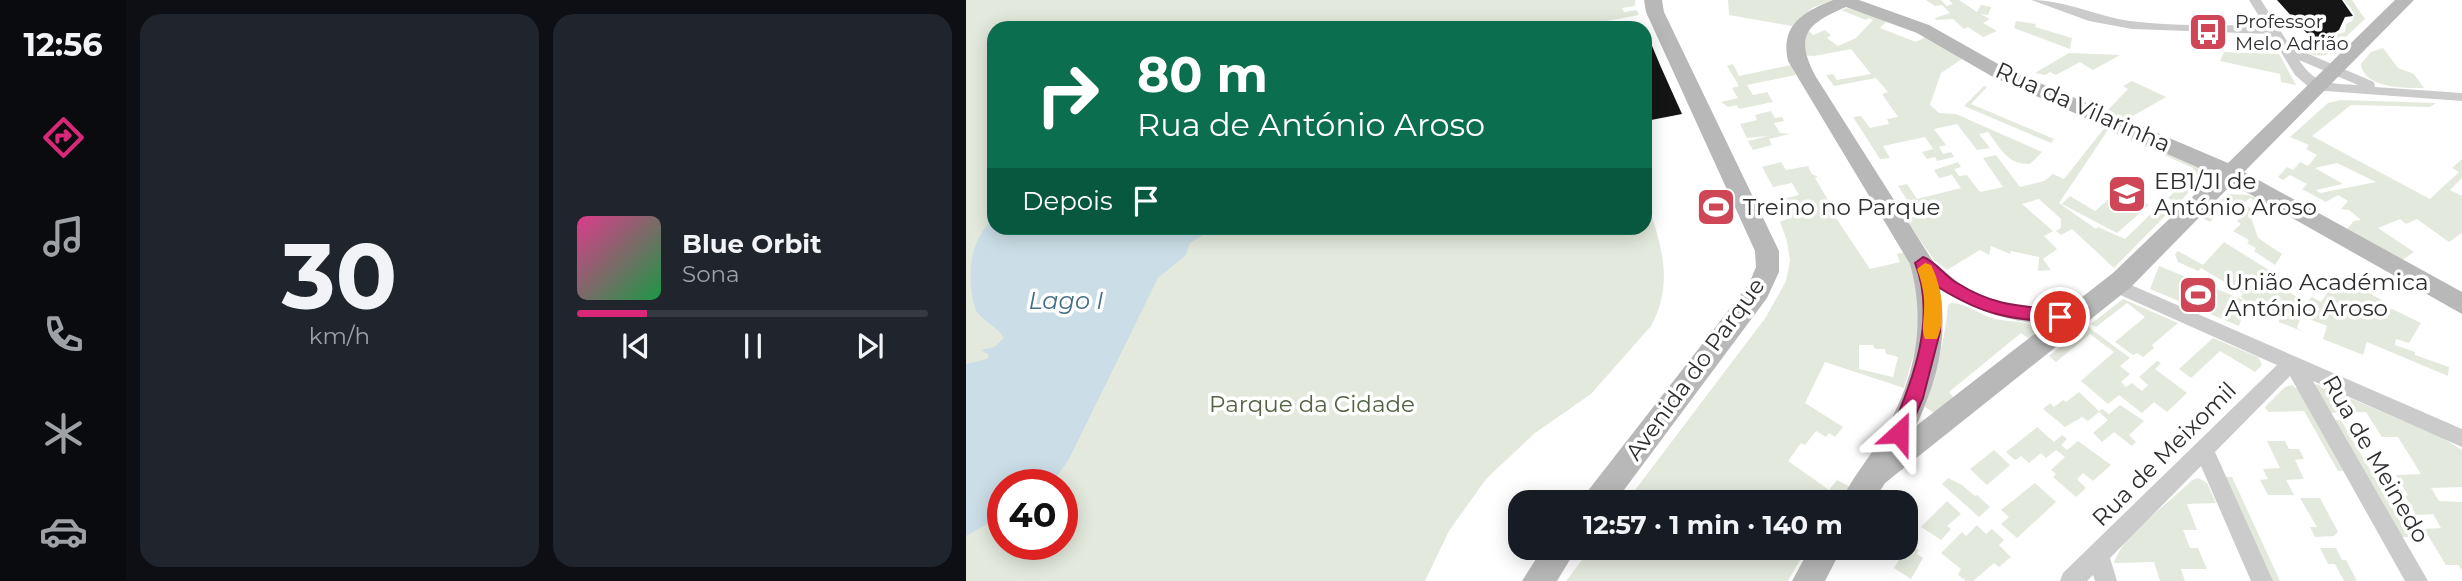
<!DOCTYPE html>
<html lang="pt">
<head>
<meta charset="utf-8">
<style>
  body { margin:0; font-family:Montserrat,sans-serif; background:#20242c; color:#f1f3f6; height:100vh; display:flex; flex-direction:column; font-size:26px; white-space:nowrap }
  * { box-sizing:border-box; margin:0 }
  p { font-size:23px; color:#9ea1a6 }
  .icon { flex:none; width:38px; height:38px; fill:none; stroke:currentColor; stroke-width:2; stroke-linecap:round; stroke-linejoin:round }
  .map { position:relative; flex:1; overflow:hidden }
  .details { display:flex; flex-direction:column; gap:14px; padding:14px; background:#0d0f14; width:840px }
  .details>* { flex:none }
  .banner { position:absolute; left:21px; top:21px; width:665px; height:214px; border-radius:21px; box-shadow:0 4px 18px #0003; background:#0b6e4f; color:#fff; overflow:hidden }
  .speed { position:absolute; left:21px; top:469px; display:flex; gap:14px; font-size:35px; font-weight:700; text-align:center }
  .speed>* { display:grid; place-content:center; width:91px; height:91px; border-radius:50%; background:#171b24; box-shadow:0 4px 18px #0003; line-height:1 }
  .speed .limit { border:10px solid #d22; background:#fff; color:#111 }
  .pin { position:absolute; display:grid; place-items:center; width:60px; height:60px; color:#fff; margin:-30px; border:4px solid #fff; border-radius:50%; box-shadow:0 2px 7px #0007 }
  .me { position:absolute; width:77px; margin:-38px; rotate:24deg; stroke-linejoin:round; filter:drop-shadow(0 0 5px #0008) }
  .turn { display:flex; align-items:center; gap:24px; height:147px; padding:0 35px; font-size:32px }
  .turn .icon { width:91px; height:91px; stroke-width:2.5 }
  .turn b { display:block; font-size:49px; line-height:60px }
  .then { display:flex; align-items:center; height:66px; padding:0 35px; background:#0003; gap:14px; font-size:26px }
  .details .widget { flex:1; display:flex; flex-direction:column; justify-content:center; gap:10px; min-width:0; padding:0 24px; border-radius:21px; background:#20242c }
  .details .dial { align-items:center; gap:0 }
  .dial b { font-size:91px; line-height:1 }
  .song { display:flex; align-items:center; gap:21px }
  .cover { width:84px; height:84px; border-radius:10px; background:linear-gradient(135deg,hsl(330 70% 55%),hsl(140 70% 35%)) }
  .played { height:7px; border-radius:4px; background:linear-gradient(90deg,#db2777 20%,#363941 20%) }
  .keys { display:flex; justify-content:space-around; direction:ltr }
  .details .tiles { flex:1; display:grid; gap:14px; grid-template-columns:repeat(2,1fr) }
  .trip { position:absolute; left:542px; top:490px; width:410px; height:70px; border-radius:21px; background:#171b24; box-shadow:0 4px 18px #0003; font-weight:700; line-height:70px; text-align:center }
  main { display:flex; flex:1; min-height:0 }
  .tabs { display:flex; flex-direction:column; width:126px; justify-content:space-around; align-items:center; background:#090b0e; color:#9ea1a6 }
  .tabs .icon { width:49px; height:49px }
  .tabs .current { color:#db2777 }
  .tabs b { font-size:32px; color:#f1f3f6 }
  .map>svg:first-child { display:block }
</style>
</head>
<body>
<main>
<nav class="tabs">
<b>12:56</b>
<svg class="icon current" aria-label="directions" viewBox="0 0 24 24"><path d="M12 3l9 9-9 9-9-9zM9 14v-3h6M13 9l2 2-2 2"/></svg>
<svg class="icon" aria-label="music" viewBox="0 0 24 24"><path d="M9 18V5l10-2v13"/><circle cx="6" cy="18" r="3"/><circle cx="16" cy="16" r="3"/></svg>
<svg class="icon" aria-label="phone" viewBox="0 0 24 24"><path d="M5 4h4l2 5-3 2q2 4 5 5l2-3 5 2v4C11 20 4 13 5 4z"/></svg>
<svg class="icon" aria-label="climate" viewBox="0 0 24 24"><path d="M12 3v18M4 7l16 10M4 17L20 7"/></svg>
<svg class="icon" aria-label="car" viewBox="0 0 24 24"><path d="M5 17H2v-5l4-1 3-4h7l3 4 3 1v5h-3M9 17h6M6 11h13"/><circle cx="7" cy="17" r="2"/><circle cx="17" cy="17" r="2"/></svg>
</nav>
<section class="details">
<div class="tiles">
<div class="widget dial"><b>30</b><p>km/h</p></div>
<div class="widget">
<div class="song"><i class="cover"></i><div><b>Blue Orbit</b><p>Sona</p></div></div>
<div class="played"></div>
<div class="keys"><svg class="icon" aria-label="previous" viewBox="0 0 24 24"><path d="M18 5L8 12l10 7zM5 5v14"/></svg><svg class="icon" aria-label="pause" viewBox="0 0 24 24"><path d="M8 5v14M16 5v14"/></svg><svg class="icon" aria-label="next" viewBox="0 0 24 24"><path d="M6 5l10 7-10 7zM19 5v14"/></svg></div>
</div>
</div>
</section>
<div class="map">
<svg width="1496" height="581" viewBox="0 0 1496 581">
  <rect width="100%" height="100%" fill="#fff"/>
  <g fill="#e4e9dd" fill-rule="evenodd">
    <path d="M0 0H669V6L656 8 658 12 671 10 673 15 635 22 632 28H28V228H679V198C695 241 709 283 685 326L625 394 569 433 520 479 483 531 459 581H0ZM37 485H96V544H37Z"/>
    <path d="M762 0H867L846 8 826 26 763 15Z"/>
    <path d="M960 0H975L981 6 987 4 983 0H993L1011 12 1015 5 1025 7 1022 15 1014 14 1024 19 1017 23 1031 31 1017 37 1002 27 998 29 987 19 970 20 969 18 984 13 976 5 969 6Z"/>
    <path d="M1378 0H1386L1399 19 1360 55C1349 57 1337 53 1330 45L1362 43 1360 38 1379 32 1380 24 1386 21 1389 14Z"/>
    <path d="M881 8 931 22 921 21 914 28 950 42 963 35 999 57 975 73 964 105 973 113 990 114 1076 152 1064 164C1042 165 1034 148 1022 132L1013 134 1024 148 1011 150 991 124 968 129 980 145 973 147 977 154 985 152 988 157 971 161 969 157 961 159 956 152 967 149 959 137 917 146 924 158 914 159 887 117 895 116 904 128 923 124 921 119 932 117 916 94 922 92 910 78 868 86 860 75 867 74 871 80 905 74 885 49 848 56 835 55 841 29 847 35 859 30 865 35 861 38 872 46 890 38 907 20 903 18 900 20 875 10Z"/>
    <path d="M1050 21 1070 24 1069 27 1106 38 1104 49 1048 28Z"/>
    <path d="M1417 48 1432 68 1448 74 1458 88C1439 88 1398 89 1395 64L1405 52Z"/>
    <path d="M1258 52 1313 54 1330 85 1315 82 1314 74 1254 61Z"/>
    <path d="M1103 53 1154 55 1127 70 1114 62 1090 75 1084 72 1079 75 1069 73Z"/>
    <path d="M767 64 773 76 825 65 830 75 781 85 787 95 801 92 807 102 773 109 771 105 762 107 755 102 772 98 766 88 773 86 761 66Z"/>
    <path d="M1166 81 1200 97 1160 120 1140 112 1162 89 1157 86Z"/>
    <path d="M1018 86 1021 87 1005 104 1088 139 1085 143 998 106Z"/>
    <path d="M1374 100 1470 103 1464 107 1385 105 1346 136 1464 199 1493 172 1486 168 1496 159V178L1484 190 1496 196V233L1483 242 1451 219 1440 224 1434 219 1412 228 1448 252 1432 263 1378 232 1388 221 1395 220 1383 210 1375 209 1382 201 1372 195 1360 202 1336 189 1341 184 1324 175 1317 180 1312 177 1321 167 1327 170 1334 162 1342 166 1351 155 1340 149 1343 145 1324 137 1362 103ZM1371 163 1410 182 1354 193 1350 190 1377 184 1349 168Z"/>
    <path d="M805 111 809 118 816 117 818 121 808 123 814 133 824 134 803 139 806 145 787 150 782 141 802 136 781 138 774 124 791 120 789 115Z"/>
    <path d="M1140 126 1233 165 1238 175 1212 204 1202 198 1226 174 1227 168 1142 130 1093 203 1130 229 1132 227 1159 239 1192 207 1202 213 1148 268 1106 229 1095 235 1090 231 1095 228V219L1073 199 1056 204 1087 231 1078 236 1091 249 1077 259 1085 270 1072 271 1073 257 1045 251 1044 254 1025 246 1023 255 1014 250 981 270 968 260 935 213 947 209 932 186 941 184 951 199 995 188 986 175 973 178 968 170 992 162 995 167 988 169 993 176 1001 175 1014 192 1037 187 1017 158 1030 155 1054 187 1078 181 1087 174 1098 179Z"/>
    <path d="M815 162 820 170 842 166 846 174 852 177 849 178 866 207 879 204 882 208 866 212 904 269 934 262 931 254 939 252 951 271 955 330 938 388 859 362 839 403 877 427 869 437 863 433 860 437 850 431 839 445 835 443 822 461 863 490 871 480 884 487 873 502H660L800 317 820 281 824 261 821 241 814 222 823 218 813 200 833 195 826 183 807 187 796 167ZM893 345H907L909 349H919L920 354 932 357 927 377 893 369Z"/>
    <path d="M1155 188 1183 205 1151 233 1096 204 1104 196 1129 211Z"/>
    <path d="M1262 194 1283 195 1300 203 1297 205 1284 198 1277 204 1291 211 1285 217 1292 238 1316 254 1309 265 1288 251 1290 248 1281 243 1283 240 1267 231 1275 224 1271 221 1281 210 1264 201 1244 222 1236 218Z"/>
    <path d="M1258 242 1330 287 1324 293 1340 302 1346 297 1355 302 1373 276 1419 302 1418 305 1455 323 1443 343 1430 339 1429 345 1449 352V355L1483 367 1482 376 1401 342 1397 355 1357 339 1361 326 1335 316 1331 328 1338 332 1313 322 1314 315 1281 301 1273 326 1184 289 1193 266 1280 301 1275 297 1277 293 1235 268 1232 271 1212 262 1209 254 1212 251 1237 265Z"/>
    <path d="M1157 299 1212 323 1186 345 1188 348 1177 357 1171 353 1167 355 1149 342 1179 317 1161 303 1130 327 1125 324Z"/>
    <path d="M985 303C1000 303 1014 315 1029 319 1042 322 1064 320 1073 330L1063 339 1055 333 983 392 989 399 968 413 959 407V402C971 370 979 339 982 305Z"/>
    <path d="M1121 326 1164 358 1154 366 1164 374 1155 382 1160 387 1166 383 1176 391 1182 385 1173 377 1191 361 1195 363 1189 369 1221 393 1201 412 1188 402 1176 413 1153 395 1142 404 1115 381 1148 352 1124 334 1090 362 1083 356Z"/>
    <path d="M1247 338 1292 357 1296 365 1289 372 1254 351 1225 378 1213 369Z"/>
    <path d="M1351 384 1477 438 1496 450V487L1465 488 1473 501 1496 502V570L1492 565H1480L1458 529 1475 528 1467 514 1450 515 1439 496 1442 495 1430 475 1455 474 1432 437H1416L1400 412 1361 413 1348 385Z"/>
    <path d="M1325 385 1332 389 1377 471H1372L1338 411 1302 412 1299 407 1319 387Z"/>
    <path d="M1113 392 1133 411 1136 409 1143 414 1154 405 1178 421 1163 435 1170 442 1166 446 1148 432 1136 442 1127 433 1142 420 1133 412 1122 421 1116 417 1099 427 1077 409 1084 403 1088 407 1097 400 1100 402Z"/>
    <path d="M1365 420H1375L1443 537H1432Z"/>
    <path d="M1071 427 1088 442 1096 435 1101 439 1095 445 1101 450 1112 441 1145 465 1127 481 1117 473 1111 479 1120 488 1110 497 1087 477 1090 474 1085 470 1099 457 1090 450 1080 458 1075 453 1063 463 1055 456 1049 460 1040 452Z"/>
    <path d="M1301 441H1319L1323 449H1333L1338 459 1329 460 1338 479 1320 480 1328 495H1302L1294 480 1302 479 1297 469 1314 468Z"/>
    <path d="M1028 450 1044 465 1021 485 1004 469Z"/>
    <path d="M1258 477H1266L1314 581H1304Z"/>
    <path d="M982 478 996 485 1009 496 1011 495 1024 507 1013 517 976 484Z"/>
    <path d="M1232 478 1241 483 1250 503 1221 504 1231 530H1217L1224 548H1232L1241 569H1215L1219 581H1194L1188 562 1148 563C1157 534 1204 503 1226 480Z"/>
    <path d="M1069 483 1090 502 1051 538 1035 524 1043 517 1035 510Z"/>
    <path d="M1334 498H1354L1372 532 1368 536 1349 537 1344 527H1351Z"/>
    <path d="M981 501 995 514 981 526 985 529 975 540 955 527Z"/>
    <path d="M1011 525 1020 534 1026 529 1038 540 1033 545 1045 557 1033 567 1028 563 1007 581H1000L992 575 995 569 975 553 996 532 1000 536Z"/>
    <path d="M943 544 953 550 951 554 957 558 945 579 928 568Z"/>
    <path d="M625 548H841L822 581H600Z"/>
    <path d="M1354 548H1370L1376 560H1380L1391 581H1378L1369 564H1362Z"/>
  </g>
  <path fill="#cbdee7" d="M28 218V228H261L242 232 224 243 220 255 192 278 102 461 84 485H37V519L27 521 0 536V364L21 359 23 355 15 350 28 347 38 338C31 327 18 321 10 311 0 282 2 240 28 218Z"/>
  <g fill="#151515">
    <path d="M1311 0H1376L1387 16 1379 17 1373 30 1357 40 1348 41Z"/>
    <path d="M679 29 694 65 716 114 685 120 679 104Z"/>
  </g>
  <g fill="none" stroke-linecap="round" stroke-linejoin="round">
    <g fill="#cbcbcb" fill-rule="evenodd">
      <path d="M1065 0C1099 0 1130 16 1164 21 1208 27 1254 24 1299 26L1283 0H1295L1324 46 1408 82 1409 87 1496 93V101L1346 90 1329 75 1304 34 1166 29 1123 21ZM1333 60 1392 85C1364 83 1350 86 1333 60Z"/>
      <path d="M956 257C970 261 983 276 996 285 1030 307 1071 309 1111 310L1117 312 1120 317 1117 322C1074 336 971 304 947 263L950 258Z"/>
      <path d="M1149 278 1496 429V447L1347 381 1462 581H1439L1324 376 1249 452 1307 581H1285L1235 466 1144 558 1151 581H1129L1127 575 1121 581H1094L1097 573 1311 365 1143 290 1140 285 1143 280Z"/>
    </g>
    <g fill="#b8b8b8" fill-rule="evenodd">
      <path d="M678 0H696L698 12 813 251V272L801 298 649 502H616L621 492 783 284 790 267 789 251 680 12Z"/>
      <path d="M867 0H893L963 25 1041 69 1262 163 1429 0H1448L1278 172 1496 292V314L1266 184 1165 287 919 483 907 502H875C884 481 900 462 912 443 947 386 962 329 944 264L822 61C814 25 837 12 867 0ZM880 7 951 33 1027 77 1249 175 1147 273 950 426C976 370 985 323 968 263L850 77C828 36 840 24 880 7Z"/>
      <path d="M577 548H611L591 581H556Z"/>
      <path d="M844 548H876L859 581H826Z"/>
    </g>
  </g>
  <path fill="#db2777" stroke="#8e194d" stroke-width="2" d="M957 257C969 261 979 276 991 283 1028 306 1052 306 1094 310L1100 312 1102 317 1100 321 1094 323C1040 318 1019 316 972 287L974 332 957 398 940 438 933 441 927 438 924 433C947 381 971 318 949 263Z"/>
  <path fill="#f59e0b" d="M959 263 965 265C975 284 981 318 971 339H959C955 330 958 320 958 310 959 296 956 282 951 269Z"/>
  <defs>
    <g id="bus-square" transform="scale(2.0125)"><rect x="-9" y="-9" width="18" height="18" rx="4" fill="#cf4657" stroke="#fff"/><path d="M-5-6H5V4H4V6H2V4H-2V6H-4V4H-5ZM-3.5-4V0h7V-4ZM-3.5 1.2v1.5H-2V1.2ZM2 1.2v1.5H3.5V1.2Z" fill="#fff"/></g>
    <g id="school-square" transform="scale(2.0125)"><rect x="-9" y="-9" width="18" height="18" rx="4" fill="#cf4657" stroke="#fff"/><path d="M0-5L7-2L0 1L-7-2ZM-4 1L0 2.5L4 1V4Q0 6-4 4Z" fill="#fff"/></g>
    <g id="stadium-square" transform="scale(2.0125)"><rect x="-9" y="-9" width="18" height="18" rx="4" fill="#cf4657" stroke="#fff"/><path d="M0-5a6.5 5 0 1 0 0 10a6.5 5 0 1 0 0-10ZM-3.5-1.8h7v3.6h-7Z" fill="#fff"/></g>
  </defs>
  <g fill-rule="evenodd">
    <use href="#bus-square" x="1242" y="32"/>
    <use href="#school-square" x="1161" y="194"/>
    <use href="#stadium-square" x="750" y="207"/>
    <use href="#stadium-square" x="1232" y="295"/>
  </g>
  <g text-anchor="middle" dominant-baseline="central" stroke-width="7" stroke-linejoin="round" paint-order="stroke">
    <g font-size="19" fill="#2e2e2e" stroke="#fff" text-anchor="start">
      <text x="1269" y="21">Professor<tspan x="1269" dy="22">Melo Adrião</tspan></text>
    </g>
    <g font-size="23" fill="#2e2e2e" stroke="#fff">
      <text transform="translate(1117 107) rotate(24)">Rua da Vilarinha</text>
      <text transform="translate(729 369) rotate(-54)">Avenida do Parque</text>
      <text transform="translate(1198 454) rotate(-45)">Rua de Meixomil</text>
      <text transform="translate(1410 459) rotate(60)">Rua de Meinedo</text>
    </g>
    <g font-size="23" fill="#2e2e2e" stroke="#fff" text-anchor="start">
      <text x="1188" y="181">EB1/JI de<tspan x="1188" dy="26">António Aroso</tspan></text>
      <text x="777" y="207">Treino no Parque</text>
      <text x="1259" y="282">União Académica<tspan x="1259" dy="26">António Aroso</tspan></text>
    </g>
    <g font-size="23" fill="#536341" stroke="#fff">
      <text x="346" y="404">Parque da Cidade</text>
    </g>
    <g font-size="24" font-style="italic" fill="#467085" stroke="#fff">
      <text x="100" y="300">Lago I</text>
    </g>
  </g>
</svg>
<div class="speed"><div class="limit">40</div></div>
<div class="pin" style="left:1094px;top:317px;background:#d93025"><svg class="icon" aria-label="arrive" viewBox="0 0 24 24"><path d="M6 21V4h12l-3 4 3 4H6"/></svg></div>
<svg class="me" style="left:933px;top:433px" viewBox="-20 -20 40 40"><path d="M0-17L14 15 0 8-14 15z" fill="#db2777" stroke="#fff" stroke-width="4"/></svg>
<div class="trip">12:57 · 1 min · 140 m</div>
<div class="banner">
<div class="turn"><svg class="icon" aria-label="right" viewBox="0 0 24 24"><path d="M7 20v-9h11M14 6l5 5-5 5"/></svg><div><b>80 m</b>Rua de António Aroso</div></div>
<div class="then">Depois<svg class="icon" aria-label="arrive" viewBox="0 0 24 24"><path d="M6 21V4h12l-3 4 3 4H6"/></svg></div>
</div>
</div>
</main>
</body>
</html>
